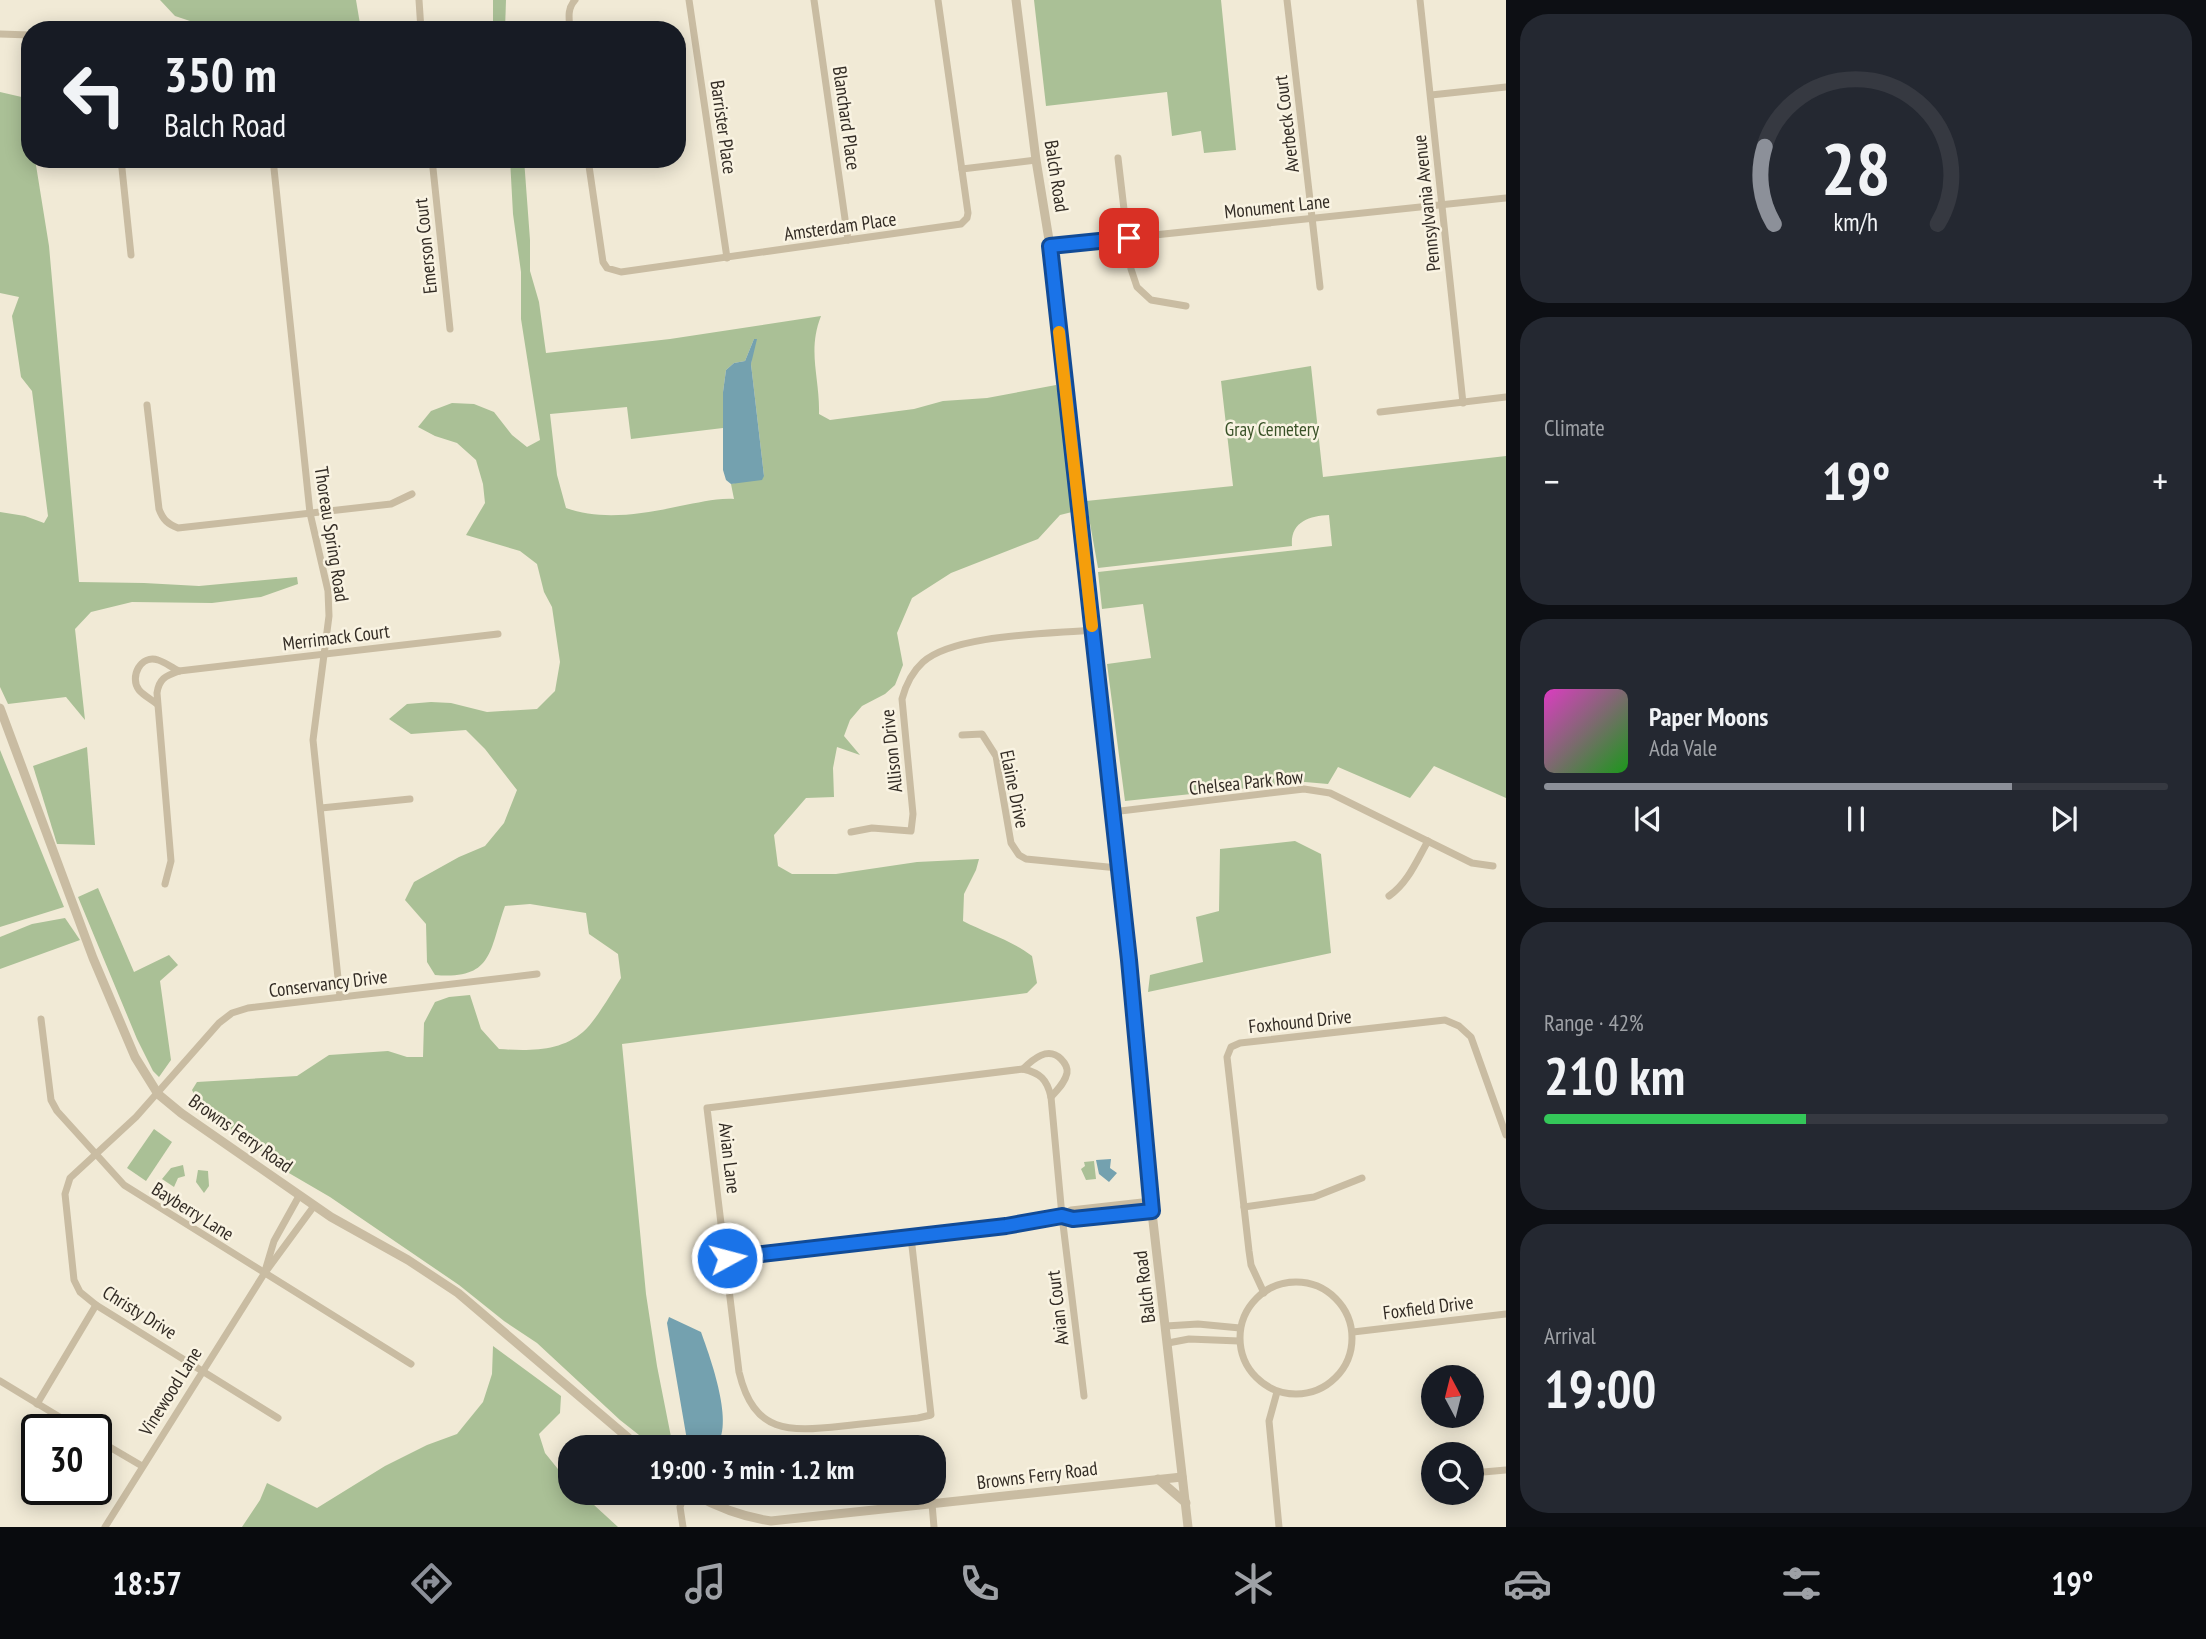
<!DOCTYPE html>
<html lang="en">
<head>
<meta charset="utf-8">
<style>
  body { margin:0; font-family:"PT Sans Narrow",sans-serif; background:#242831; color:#f1f3f6; height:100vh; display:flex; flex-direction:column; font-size:26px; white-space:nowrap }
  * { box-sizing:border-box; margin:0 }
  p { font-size:23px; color:#9ea1a6 }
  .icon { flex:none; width:38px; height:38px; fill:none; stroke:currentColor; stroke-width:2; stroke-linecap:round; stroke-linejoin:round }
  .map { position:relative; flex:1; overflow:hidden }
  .details { display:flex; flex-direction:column; gap:14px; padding:14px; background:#0d0f14; width:700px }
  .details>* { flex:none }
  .hud { position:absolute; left:21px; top:21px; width:665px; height:147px; border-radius:28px; box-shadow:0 4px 18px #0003; background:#171b24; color:#f1f3f6; overflow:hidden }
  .needle { width:46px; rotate:353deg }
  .tools { position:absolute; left:1421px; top:1365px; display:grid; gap:14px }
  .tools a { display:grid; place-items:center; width:63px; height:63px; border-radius:50%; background:#171b24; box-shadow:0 4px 18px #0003; font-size:35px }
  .speed { position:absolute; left:21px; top:1414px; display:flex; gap:14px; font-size:35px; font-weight:700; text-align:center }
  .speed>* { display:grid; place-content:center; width:91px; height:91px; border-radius:50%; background:#171b24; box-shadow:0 4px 18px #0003; line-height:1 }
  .speed .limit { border:4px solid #111; border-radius:10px; background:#fff; color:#111 }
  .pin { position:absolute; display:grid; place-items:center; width:60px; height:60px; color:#fff; margin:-30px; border-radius:14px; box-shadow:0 4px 10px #0006 }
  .me { position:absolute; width:77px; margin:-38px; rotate:83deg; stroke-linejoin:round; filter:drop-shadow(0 0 5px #0008) }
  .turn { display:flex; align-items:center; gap:24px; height:147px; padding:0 28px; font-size:32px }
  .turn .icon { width:91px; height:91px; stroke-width:2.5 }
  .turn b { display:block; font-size:49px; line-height:60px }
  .big { font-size:52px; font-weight:800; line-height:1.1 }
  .details .tile { flex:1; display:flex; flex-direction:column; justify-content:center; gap:10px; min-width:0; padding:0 24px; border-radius:28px; background:#242831 }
  .details .dial { align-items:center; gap:0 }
  .dial svg { height:182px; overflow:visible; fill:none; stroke:#363941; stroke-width:7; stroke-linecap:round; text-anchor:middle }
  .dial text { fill:#f1f3f6; stroke:none }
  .song { display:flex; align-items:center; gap:21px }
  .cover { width:84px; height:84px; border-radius:10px; background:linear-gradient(135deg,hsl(310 70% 55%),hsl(120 70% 35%)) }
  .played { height:7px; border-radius:4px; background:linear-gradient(90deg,#8c9099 75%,#363941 75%) }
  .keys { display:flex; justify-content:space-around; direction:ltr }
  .heat { display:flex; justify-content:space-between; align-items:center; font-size:38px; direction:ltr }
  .charge { height:10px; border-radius:5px; background:linear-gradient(90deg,#34c759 42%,#363941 0) }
  .trip { position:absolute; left:558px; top:1435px; width:388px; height:70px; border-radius:28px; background:#171b24; box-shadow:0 4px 18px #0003; font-weight:800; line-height:70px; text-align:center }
  .menu { display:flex; height:112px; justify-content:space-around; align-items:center; background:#090b0e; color:#9ea1a6 }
  .menu .icon { width:49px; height:49px }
  .menu .selected { color:#8c9099 }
  .menu b { font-size:32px; color:#f1f3f6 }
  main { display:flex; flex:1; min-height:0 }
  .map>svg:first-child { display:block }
</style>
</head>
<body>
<main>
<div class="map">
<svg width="1506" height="1527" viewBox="0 0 1506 1527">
  <rect width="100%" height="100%" fill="#f1ead6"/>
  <g fill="#aac096" fill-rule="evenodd">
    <path d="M160 0H356L361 30H217L175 16Z"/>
    <path d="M493 0H506L505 30H493Z"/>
    <path d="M1034 0H1221L1236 150 1204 153 1201 131 1172 136 1167 92 1046 106Z"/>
    <path d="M0 92 26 98 30 124V159H35L49 246 79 582 144 583 199 586 297 577 298 584 261 597 212 603 132 602 91 612 75 629 85 720 66 697 8 704 0 687V512L25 516 44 523 48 516 32 391 21 377 12 316 19 297 0 293Z"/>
    <path d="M510 159H524L530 240V271L539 302 546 353 670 339 821 316C807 352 820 377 819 414L830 420 914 409 943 401 987 398 1056 385 1060 401 1072 512 1060 515 1038 539 951 573 912 598 897 633 903 665 895 685 885 694 862 706 850 720 844 736 860 755 837 747 833 768 834 797 806 798 774 835 778 866 792 874H836L917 862 979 859 976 870 964 894 963 921C986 933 1011 940 1032 956L1037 983 1027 993 622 1044 646 1294 657 1366 673 1447 653 1446 620 1420 537 1343 504 1321 459 1285 330 1197 270 1162 255 1145 224 1125 199 1104 192 1090 197 1082 297 1076 329 1055 388 1051 407 1057H423L424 1023 435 1002 449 997 470 995 481 1029 499 1049C527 1051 560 1052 583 1032 595 1022 612 992 621 978L618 954 589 934 586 913 530 904 505 906C489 950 494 980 435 975L427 962 426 924 405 900 414 882 459 857 485 846 504 823 517 790 485 749 466 730 411 734 389 719 407 704 431 702 451 703 487 712 537 709 555 691 560 662 552 607 544 592 537 564 520 551 466 535 485 503 483 484 476 460 457 443 435 436 418 427 431 411 452 403 474 404 494 412 512 435 527 447 540 440 521 319V272L513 214ZM754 339 751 364 764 476 731 484 734 499C715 498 699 503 680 506 644 514 601 521 566 508L557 475 550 414 627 407 631 439 723 428V392L726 370 734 363 745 361Z"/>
    <path d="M1311 366 1323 477 1506 456V798L1434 766 1410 798 1338 767 1328 784 1305 782 1125 801 1107 664 1151 658 1143 604 1102 609 1098 572 1332 546 1329 515C1309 516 1290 522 1292 546L1098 568 1086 501 1233 486 1221 381Z"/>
    <path d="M87 747 95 845 57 844 33 766Z"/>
    <path d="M0 750 64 907 0 927Z"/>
    <path d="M1295 841 1321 854 1331 953 1148 992 1150 975 1203 962 1196 917 1219 911 1220 849Z"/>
    <path d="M98 888 134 972 169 955 178 965 160 981 171 1060 159 1077 153 1071 137 1039 78 897Z"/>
    <path d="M65 918 80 940 0 969V937L32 924Z"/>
    <path d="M154 1129 172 1142 146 1181 127 1168Z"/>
    <path d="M1094 1161 1096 1179 1086 1180 1081 1169 1085 1166 1084 1162Z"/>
    <path d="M183 1165 185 1176 178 1178 174 1187 162 1179 171 1168Z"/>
    <path d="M198 1170 208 1171 209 1186 204 1193 196 1182Z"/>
    <path d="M493 1346 561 1396 560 1413 539 1434 545 1453 570 1484V1493H581L618 1527H242L260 1500 267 1483 317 1508 385 1466 427 1445 457 1434 483 1402 492 1374Z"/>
  </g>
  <g fill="#74a1af">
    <path d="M754 339H757L751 364 764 476 762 480 731 484 726 480 723 470V392L726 370 734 363 745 361Z"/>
    <path d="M1111 1159 1110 1168 1117 1173 1109 1182 1099 1174 1096 1160Z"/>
    <path d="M669 1317 701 1332C710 1357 736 1427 715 1447L688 1446 670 1341 667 1323Z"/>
  </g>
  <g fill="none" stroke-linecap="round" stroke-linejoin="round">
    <g stroke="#c9bca2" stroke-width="7">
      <path d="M419 0 421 30"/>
      <path d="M689 0 727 258"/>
      <path d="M814 0 848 240"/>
      <path d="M1287 0 1320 287"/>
      <path d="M1420 0 1463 403"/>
      <path d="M570 30C569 18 567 9 575 0"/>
      <path d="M0 34 30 35"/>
      <path d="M1431 95 1506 87"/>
      <path d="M1118 158 1131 269 1137 287 1151 300 1186 306"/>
      <path d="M121 159 131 255"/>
      <path d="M273 159 310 513 328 591 329 616 313 740 340 997"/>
      <path d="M432 159 450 329"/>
      <path d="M588 159 603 262 607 268 621 272 961 224 967 218 968 213 938 0"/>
      <path d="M962 169 1036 160"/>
      <path d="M1050 246 1506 198"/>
      <path d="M147 405 159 509C163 520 168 524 178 528L391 504 412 494"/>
      <path d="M1380 412 1506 397"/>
      <path d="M157 704C152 700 143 695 139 690 129 677 141 654 158 660 165 662 172 668 179 671"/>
      <path d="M962 735 982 734 996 756 1011 843 1019 855 1026 859 1118 868"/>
      <path d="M321 808 410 799"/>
      <path d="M1112 812 1304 789 1330 793 1472 863 1493 866"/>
      <path d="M851 832 872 828 911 831 913 814 902 699C906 684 912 672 923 662 954 634 1050 634 1092 630"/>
      <path d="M165 884 171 861 157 693C159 679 165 676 179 671L498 634"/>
      <path d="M1389 896C1408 883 1417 860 1428 841"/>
      <path d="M41 1019 51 1100 57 1111 124 1185 411 1364"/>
      <path d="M1023 1069C1033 1059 1048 1046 1061 1059 1065 1063 1068 1067 1067 1073 1065 1083 1057 1090 1051 1097"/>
      <path d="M1244 1207 1314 1197 1362 1178"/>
      <path d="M1062 1216 1073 1219 1152 1211"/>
      <path d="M911 1237 931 1415 918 1418C893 1421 868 1423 843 1426 788 1432 754 1434 739 1372L707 1108 1023 1069C1040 1073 1047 1079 1051 1097L1062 1216 1084 1396"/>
      <path d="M727 1258 1006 1226 1062 1216 1071 1210 1151 1201"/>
      <path d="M265 1271 274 1241 299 1196"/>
      <circle cx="1296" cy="1338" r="56"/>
      <path d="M1264 1293 1251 1265 1249 1251 1227 1057 1231 1047 1240 1043 1445 1020 1459 1026 1471 1037 1506 1135"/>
      <path d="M1166 1326 1198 1324 1240 1328"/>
      <path d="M1353 1332 1506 1314"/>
      <path d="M1168 1343 1189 1339 1239 1341"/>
      <path d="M0 1381 81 1430"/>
      <path d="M1277 1392 1269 1421 1279 1527"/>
      <path d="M37 1404 96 1305"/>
      <path d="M278 1418 96 1305 80 1292 74 1280 65 1194 70 1178 136 1117 219 1023 232 1013 248 1008 537 974"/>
      <path d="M96 1439 142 1466"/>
      <path d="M1472 1473 1506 1470"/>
      <path d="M1426 1478H1433"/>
      <path d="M932 1504 934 1527"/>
      <path d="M105 1527 264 1274 314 1206"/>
      <path d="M683 1527 680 1507 685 1493"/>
    </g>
    <g stroke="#c9bca2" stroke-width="9">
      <path d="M1016 0 1036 160 1050 246 1126 935 1149 1186 1188 1527"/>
      <path d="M0 708 93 958 135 1057 158 1094 181 1113 331 1217 408 1260 458 1293 639 1447"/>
      <path d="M1158 1479 1186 1503"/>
      <path d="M692 1493C717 1507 742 1517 771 1521L1182 1477"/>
    </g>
  </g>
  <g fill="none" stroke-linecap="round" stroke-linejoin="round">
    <g stroke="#114b97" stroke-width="18">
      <path id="route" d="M727 1258 1006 1226 1062 1216 1073 1219 1152 1211 1129 960 1050 246 1129 238"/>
    </g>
    <use href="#route" stroke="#1a73e8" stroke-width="12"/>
    <path stroke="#f59e0b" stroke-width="12" d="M1059 332 1092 626"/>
  </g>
  <g text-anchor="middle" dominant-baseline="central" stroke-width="5" stroke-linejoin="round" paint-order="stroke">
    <g font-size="19" fill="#332c25" stroke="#f9f3e2">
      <text transform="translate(847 118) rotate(82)">Blanchard Place</text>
      <text transform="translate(1286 124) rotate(-97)">Averbeck Court</text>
      <text transform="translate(724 127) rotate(82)">Barrister Place</text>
      <text transform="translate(1057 176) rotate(81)">Balch Road</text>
      <text transform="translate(1426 203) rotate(-96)">Pennsylvania Avenue</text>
      <text transform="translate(1277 206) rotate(-6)">Monument Lane</text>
      <text transform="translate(840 226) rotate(-8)">Amsterdam Place</text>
      <text transform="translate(425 246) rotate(-96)">Emerson Court</text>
      <text transform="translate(332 534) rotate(81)">Thoreau Spring Road</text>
      <text transform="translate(336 637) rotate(-7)">Merrimack Court</text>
      <text transform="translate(891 751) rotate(-96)">Allison Drive</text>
      <text transform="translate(1246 782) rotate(-6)">Chelsea Park Row</text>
      <text transform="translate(1015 789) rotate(78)">Elaine Drive</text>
      <text transform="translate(328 983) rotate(-7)">Conservancy Drive</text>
      <text transform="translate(1300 1021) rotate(-6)">Foxhound Drive</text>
      <text transform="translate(241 1133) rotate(35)">Browns Ferry Road</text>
      <text transform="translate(730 1158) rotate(83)">Avian Lane</text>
      <text transform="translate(193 1211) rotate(32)">Bayberry Lane</text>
      <text transform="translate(1144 1287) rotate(-97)">Balch Road</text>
      <text transform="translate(1428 1307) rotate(-7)">Foxfield Drive</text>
      <text transform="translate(1057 1308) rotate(-97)">Avian Court</text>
      <text transform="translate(140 1312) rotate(32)">Christy Drive</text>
      <text transform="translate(170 1391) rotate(-58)">Vinewood Lane</text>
      <text transform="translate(1037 1475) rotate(-7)">Browns Ferry Road</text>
    </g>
    <g font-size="19" fill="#3a5228" stroke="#f9f3e2">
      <text x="1272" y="429">Gray Cemetery</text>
    </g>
  </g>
</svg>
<div class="tools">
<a><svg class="needle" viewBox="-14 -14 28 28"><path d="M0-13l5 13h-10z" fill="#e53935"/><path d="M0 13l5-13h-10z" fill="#9ea1a6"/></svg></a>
<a><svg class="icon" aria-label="search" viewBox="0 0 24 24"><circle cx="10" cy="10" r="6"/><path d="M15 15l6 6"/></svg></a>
</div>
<div class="speed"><div class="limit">30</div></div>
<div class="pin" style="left:1129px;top:238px;background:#d93025"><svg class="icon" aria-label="arrive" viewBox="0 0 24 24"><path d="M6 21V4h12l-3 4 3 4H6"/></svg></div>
<svg class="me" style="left:727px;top:1258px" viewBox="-20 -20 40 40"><circle r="17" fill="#1a73e8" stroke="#fff" stroke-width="3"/><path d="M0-11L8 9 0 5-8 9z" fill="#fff"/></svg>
<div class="trip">19:00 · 3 min · 1.2 km</div>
<div class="hud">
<div class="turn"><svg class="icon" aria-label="left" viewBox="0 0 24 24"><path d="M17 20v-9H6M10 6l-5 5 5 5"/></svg><div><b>350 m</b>Balch Road</div></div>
</div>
</div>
<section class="details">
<div class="tile dial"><svg viewBox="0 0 100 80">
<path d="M14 69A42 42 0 1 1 86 69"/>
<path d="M14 69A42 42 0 0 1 10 35" stroke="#8c9099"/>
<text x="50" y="56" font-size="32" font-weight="700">28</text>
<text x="50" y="72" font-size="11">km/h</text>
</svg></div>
<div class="tile"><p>Climate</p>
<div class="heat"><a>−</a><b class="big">19°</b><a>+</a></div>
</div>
<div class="tile">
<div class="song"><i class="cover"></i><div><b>Paper Moons</b><p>Ada Vale</p></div></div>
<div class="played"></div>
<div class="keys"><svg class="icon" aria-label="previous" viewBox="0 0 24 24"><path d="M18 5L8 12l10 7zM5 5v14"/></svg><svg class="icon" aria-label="pause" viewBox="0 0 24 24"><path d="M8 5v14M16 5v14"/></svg><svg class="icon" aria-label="next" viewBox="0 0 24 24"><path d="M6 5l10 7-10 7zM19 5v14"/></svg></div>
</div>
<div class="tile"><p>Range · 42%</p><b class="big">210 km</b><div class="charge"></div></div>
<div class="tile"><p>Arrival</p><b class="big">19:00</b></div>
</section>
</main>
<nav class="menu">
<b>18:57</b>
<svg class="icon selected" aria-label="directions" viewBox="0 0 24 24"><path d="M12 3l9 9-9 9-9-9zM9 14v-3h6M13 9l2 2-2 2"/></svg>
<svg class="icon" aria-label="music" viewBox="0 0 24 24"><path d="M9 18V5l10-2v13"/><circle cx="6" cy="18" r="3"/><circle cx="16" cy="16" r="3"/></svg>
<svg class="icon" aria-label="phone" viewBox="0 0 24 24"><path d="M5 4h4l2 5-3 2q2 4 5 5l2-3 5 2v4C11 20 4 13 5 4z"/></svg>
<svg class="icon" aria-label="climate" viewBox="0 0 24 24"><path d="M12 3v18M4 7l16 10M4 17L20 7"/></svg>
<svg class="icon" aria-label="car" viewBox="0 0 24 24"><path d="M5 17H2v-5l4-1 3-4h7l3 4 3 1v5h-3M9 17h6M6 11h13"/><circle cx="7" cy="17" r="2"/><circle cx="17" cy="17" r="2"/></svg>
<svg class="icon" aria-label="filters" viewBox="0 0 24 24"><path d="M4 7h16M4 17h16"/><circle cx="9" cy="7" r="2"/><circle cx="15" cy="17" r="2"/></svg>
<b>19°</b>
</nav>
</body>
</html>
